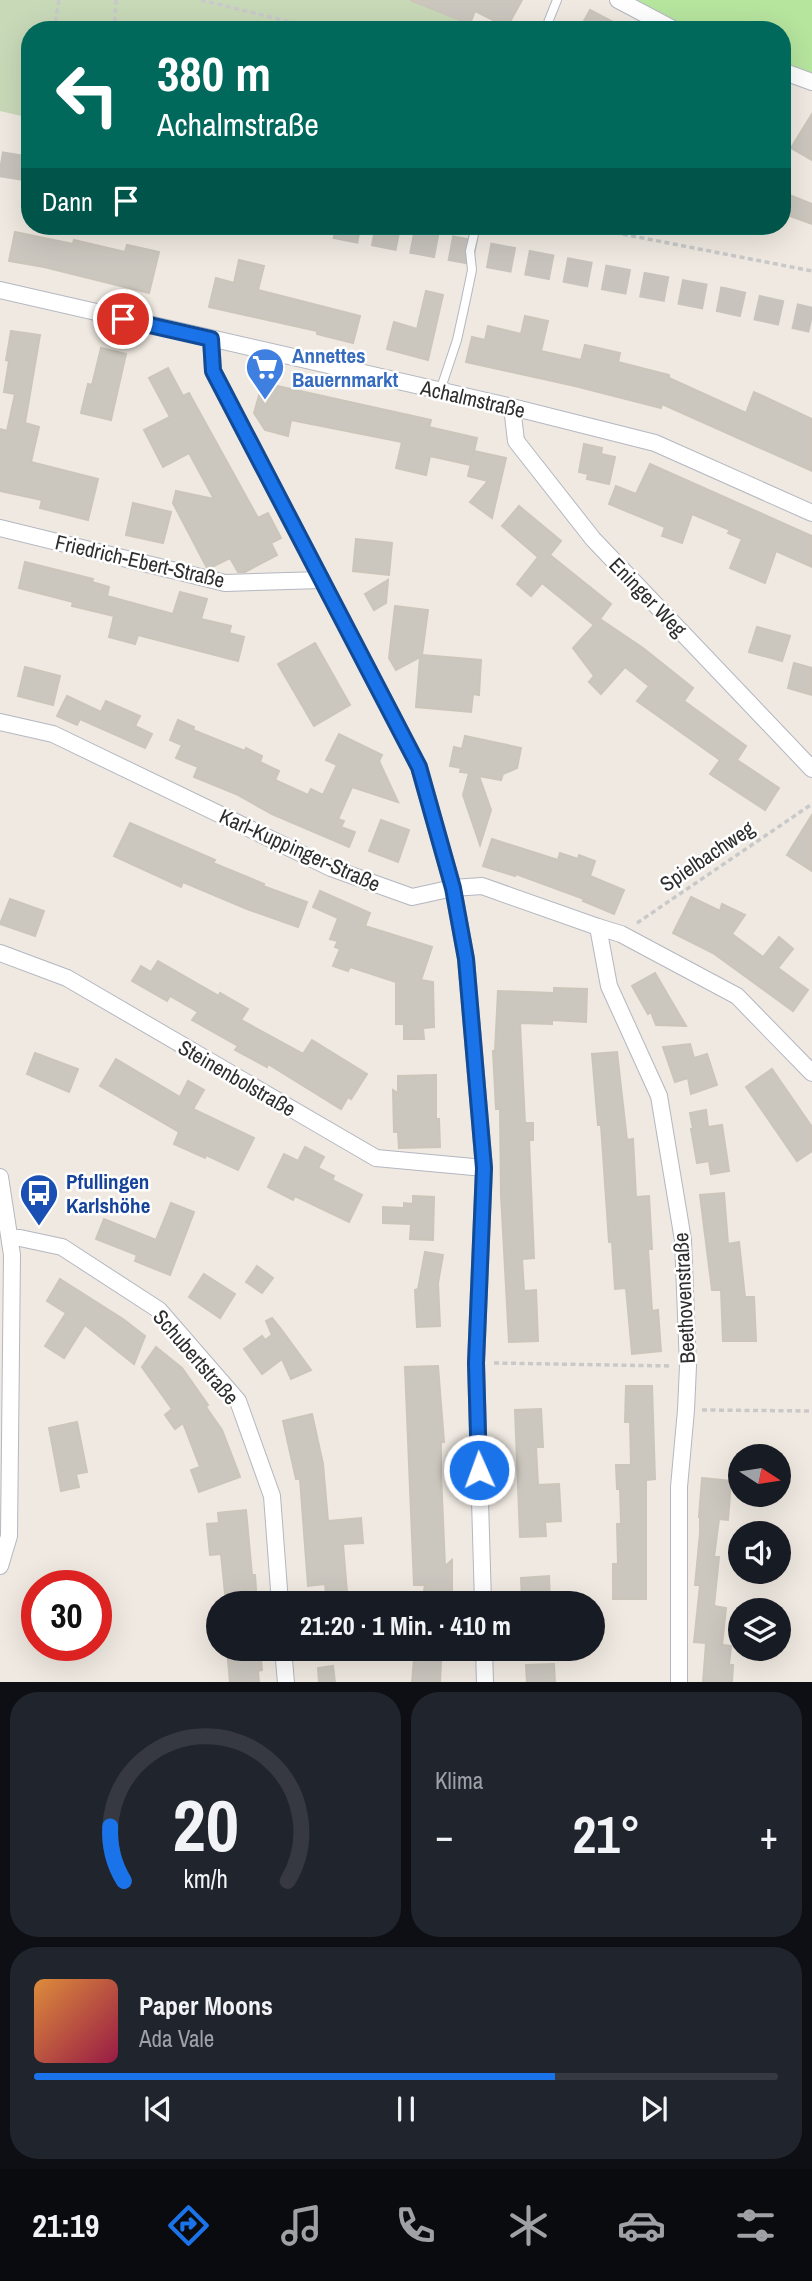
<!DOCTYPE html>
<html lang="de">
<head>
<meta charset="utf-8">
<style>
  body { margin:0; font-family:"Archivo Narrow",sans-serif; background:#20242c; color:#f1f3f6; height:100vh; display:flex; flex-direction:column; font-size:26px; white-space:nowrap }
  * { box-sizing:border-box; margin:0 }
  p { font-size:23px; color:#9ea1a6 }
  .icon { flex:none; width:38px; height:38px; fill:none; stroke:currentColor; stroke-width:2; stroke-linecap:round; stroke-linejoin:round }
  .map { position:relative; height:1682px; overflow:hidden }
  .panel { display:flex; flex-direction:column; gap:10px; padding:10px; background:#0d0f14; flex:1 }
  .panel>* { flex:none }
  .banner { position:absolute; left:21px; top:21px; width:770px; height:214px; border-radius:28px; box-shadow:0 7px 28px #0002; background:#00695c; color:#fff; overflow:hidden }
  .needle { width:46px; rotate:102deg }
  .fabs { position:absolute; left:728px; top:1444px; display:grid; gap:14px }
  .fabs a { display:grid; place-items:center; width:63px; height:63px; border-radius:50%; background:#171b24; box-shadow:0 7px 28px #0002; font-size:35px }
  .speed { position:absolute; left:21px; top:1570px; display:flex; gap:14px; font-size:35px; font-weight:700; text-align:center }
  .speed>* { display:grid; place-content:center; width:91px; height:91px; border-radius:50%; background:#171b24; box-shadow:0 7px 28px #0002; line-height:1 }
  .speed .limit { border:10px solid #d22; background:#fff; color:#111 }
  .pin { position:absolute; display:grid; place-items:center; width:60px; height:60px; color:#fff; margin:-30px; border:4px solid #fff; border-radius:50%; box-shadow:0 2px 7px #0007 }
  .me { position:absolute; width:77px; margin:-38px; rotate:358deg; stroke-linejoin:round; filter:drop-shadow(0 0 5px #0008) }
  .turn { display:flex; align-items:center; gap:24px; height:147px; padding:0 21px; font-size:32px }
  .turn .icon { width:91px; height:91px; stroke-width:2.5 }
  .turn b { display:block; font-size:49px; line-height:60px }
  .then { display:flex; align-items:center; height:66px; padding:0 21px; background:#0003; gap:14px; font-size:26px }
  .big { font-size:52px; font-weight:700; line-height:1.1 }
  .panel .widget { flex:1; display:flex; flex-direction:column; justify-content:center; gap:10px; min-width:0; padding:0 24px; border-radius:28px; background:#20242c }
  .panel .dial { align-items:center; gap:0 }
  .dial svg { height:182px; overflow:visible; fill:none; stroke:#363941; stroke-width:7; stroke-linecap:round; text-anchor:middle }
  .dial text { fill:#f1f3f6; stroke:none }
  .song { display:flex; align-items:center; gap:21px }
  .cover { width:84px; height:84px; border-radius:10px; background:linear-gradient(135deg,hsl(30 70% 55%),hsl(340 70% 35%)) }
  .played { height:7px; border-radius:4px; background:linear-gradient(90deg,#1a73e8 70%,#363941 70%) }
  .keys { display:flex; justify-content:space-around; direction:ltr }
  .heat { display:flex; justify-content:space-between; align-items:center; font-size:38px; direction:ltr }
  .panel .tiles { flex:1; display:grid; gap:10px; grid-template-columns:1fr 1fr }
  .widget:last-child { grid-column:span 2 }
  .trip { position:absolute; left:206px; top:1591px; width:399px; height:70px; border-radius:35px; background:#171b24; box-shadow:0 7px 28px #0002; font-weight:700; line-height:70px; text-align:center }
  .dock { display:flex; height:112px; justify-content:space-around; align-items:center; background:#090b0e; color:#9ea1a6 }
  .dock .icon { width:49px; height:49px }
  .dock .current { color:#1a73e8 }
  .dock b { font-size:32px; color:#f1f3f6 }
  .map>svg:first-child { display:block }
</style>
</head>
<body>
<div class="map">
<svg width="812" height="1683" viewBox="0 0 812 1683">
  <rect width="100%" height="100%" fill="#efe9e1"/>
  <path fill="#b6e59e" d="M618 0H812V82L782 71V30H675Z"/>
  <path fill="#c8d9b8" d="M0 0H409L485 30H30V118L0 111Z"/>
  <g fill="#cbc7bf" stroke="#cbc5ba" stroke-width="2">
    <path d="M410 0H522L507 27 475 11 470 24Z"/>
    <path d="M590 10 628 30H579Z"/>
    <path d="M812 114V160L791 148Z"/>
    <path d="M782 192 812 204V224L782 213Z"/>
    <path d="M15 232 73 244 74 240 125 252 127 245 159 252 149 293 44 267 9 261Z"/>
    <path d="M239 260 264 266 258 290 360 316 353 343 317 334V331L209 307 216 278 234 283Z"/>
    <path d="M426 291 443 295 428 360 387 349 394 322 417 329Z"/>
    <path d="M525 316 548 321 541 351 581 360 585 345 620 353 618 362 669 375V378L746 413 754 392 812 419V471L662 404 661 408 575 386 466 362 472 337 485 340 488 326 521 334Z"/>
    <path d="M11 331 40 335 25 423 39 427 31 462 98 479 88 520 40 508 42 500 0 491V429L7 431 15 394 4 392 9 361 6 360Z"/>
    <path d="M101 348 126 354 111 420 81 413 88 384 92 385Z"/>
    <path d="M168 368 183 396 189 393 258 518 268 513 281 538 271 543 277 555 245 572H238L230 558 210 568H207L173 503 176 491 214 499 189 453 163 467 144 430 170 417 149 378Z"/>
    <path d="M273 385 431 420 429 427 477 438 471 465 430 456 426 475 396 468 402 442 291 420 288 436 265 430 254 413 260 392 271 393Z"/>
    <path d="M584 444 602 448 601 454 615 457 609 484 587 479 588 474 579 472Z"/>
    <path d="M474 451 506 458 492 518 470 502 488 481 468 476Z"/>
    <path d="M650 464 812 536V567L776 551 765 583 730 568 742 539 728 533 730 530 692 514 682 543 662 536 665 527 609 504 616 486 636 494Z"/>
    <path d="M133 503 171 512 163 543 126 535Z"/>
    <path d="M519 506 561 541 550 555 611 604 600 619 643 648 693 688 684 701 746 746 737 760 779 788 765 810 710 774 720 760 637 701 649 686 625 667 601 694 589 682 594 676 573 648 594 625 542 583 531 596 517 584 538 557 502 526Z"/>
    <path d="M356 539 392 543 389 575 353 571Z"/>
    <path d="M25 562 93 579 92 582 109 587 107 596 173 614 180 592 207 599 201 619 231 626 229 633 244 637 238 661 138 635 135 644 109 637 114 616 72 606 73 602 19 588Z"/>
    <path d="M388 580 386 603 374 610 365 594Z"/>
    <path d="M395 606 428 610 422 655 481 660 479 695 473 694 471 712 416 707 420 657 396 670 389 658Z"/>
    <path d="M757 627 790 636 782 661 749 652Z"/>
    <path d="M315 643 350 705 314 726 278 664Z"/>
    <path d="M794 663 812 668V695L788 688Z"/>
    <path d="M25 667 60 676 53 705 18 696Z"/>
    <path d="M67 696 101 712 106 701 140 716 135 726 152 734 145 748 80 719 77 725 57 716Z"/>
    <path d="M178 720 194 727 193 730 245 751 246 748 262 756 260 762 279 771 275 780 308 795 311 789 323 795 337 765 326 760 339 734 382 755 379 761 398 802 352 787 338 819 344 821 341 827 355 832 349 847 272 814 236 794 194 777 198 767 176 758 182 745 170 740Z"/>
    <path d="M465 736 521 748 517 768 503 774 501 780 479 776 491 810 480 845 463 795 469 773 460 772 461 768 450 766 454 747 462 749Z"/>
    <path d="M812 815V871L787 855Z"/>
    <path d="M381 820 409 830 398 862 369 851Z"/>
    <path d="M130 823 215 860 213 863 264 884 263 886 307 902 298 927 247 909 183 882 181 887 114 856Z"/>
    <path d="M492 839 558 860 560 853 578 859 579 855 595 861 590 876 624 890 614 914 583 901 584 899 516 874 515 876 483 866Z"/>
    <path d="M320 891 370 913 365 926 432 947 421 980 433 982 434 1027 423 1028 424 1039H404V1024H396V982L350 967 348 971 333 966 340 949 335 947 338 941 330 939 338 918 313 907Z"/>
    <path d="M691 897 720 911 722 904 745 915 732 934 763 957 779 937 793 949 778 968 808 990 793 1011 713 953 673 933Z"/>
    <path d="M10 899 44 911 35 936 0 924Z"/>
    <path d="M158 961 219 996 220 993 248 1009 241 1020 303 1054 312 1040 367 1074 351 1099 348 1097 341 1109 268 1064 267 1067 235 1050 238 1046 192 1020 198 1012 170 996 167 1001 132 981 141 966 151 972Z"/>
    <path d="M655 973 686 1026 656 1025 651 1012 648 1014 632 986Z"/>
    <path d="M554 988 587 989 586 1022 552 1020V1024L520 1023 525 1123H533V1140H529L534 1258 522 1259 524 1291 536 1290 538 1341 509 1342 501 1195 500 1109H496L493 1051H495L498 991 554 993Z"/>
    <path d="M690 1044 694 1058 707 1054 717 1085 691 1094 688 1078 675 1082 663 1047Z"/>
    <path d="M617 1052 627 1140 633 1139 636 1197 649 1196 652 1249H648L652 1311 658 1310 661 1351 632 1354 626 1288 615 1289 612 1242H609L601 1125H598L592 1054Z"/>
    <path d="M35 1053 78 1069 69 1092 27 1074Z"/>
    <path d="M116 1059 180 1097 188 1081 204 1090 193 1109 254 1138 238 1170 206 1155 205 1158 174 1144 179 1132 100 1086Z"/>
    <path d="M772 1069 812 1127V1151L797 1161 746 1087Z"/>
    <path d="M436 1075V1119H439L440 1147 399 1148 398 1132H394L393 1090 398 1093V1076Z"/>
    <path d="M706 1110 708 1127 722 1125 729 1171 711 1174 709 1161 697 1163 691 1129H693L690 1113Z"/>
    <path d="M305 1147 324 1157 318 1168 334 1176 332 1180 362 1195 349 1222 295 1196 293 1200 268 1187 284 1154 298 1161Z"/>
    <path d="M724 1193 728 1244 739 1242 745 1297H754L756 1341H723L721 1290H712L700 1195Z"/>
    <path d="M413 1196 434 1197 433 1240 410 1239 411 1224 383 1223V1207L404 1208V1203L413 1204Z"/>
    <path d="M171 1203 194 1212 170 1275 135 1261 137 1255 96 1239 104 1219 156 1240Z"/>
    <path d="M425 1252 443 1255 438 1283 440 1326 417 1327 415 1290 418 1289Z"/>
    <path d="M257 1266 273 1278 262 1293 246 1282Z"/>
    <path d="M204 1274 235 1294 220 1318 189 1297Z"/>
    <path d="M60 1279 123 1319 145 1336 134 1364 85 1325 64 1358 45 1346 66 1313 47 1301Z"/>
    <path d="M272 1318 281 1329 311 1370 291 1379 282 1359 262 1374 244 1349 262 1336 265 1340 272 1335 266 1321Z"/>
    <path d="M156 1347 182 1368 208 1405 206 1407 222 1430 240 1477 199 1492 191 1470 200 1467 183 1423 175 1429 165 1415 172 1409 142 1367Z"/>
    <path d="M438 1366 444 1442H441V1474L445 1566 452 1560V1603H422L425 1585H414L405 1367Z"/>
    <path d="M626 1386H652L655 1479 646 1480V1599H613V1564H618L617 1524H621L620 1489H617L616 1465H631L630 1422H625Z"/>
    <path d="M541 1409 543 1447H536L538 1485 559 1484 561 1521 545 1522 546 1536 520 1537 515 1410Z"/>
    <path d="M312 1414 323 1464 328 1521 361 1518 363 1543 343 1544 347 1592 326 1594 325 1584 308 1586 300 1479H296L283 1421Z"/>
    <path d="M77 1422 87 1472 76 1474 79 1487 61 1491 49 1428Z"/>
    <path d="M702 1478 731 1481 728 1520 719 1519 714 1557H719L714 1606 726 1608 722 1645 717 1644 731 1646 729 1665H733L732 1683H703L706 1643 694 1642 700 1585H695L700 1533V1517H699Z"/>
    <path d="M246 1510 252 1575H255L257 1603H226L221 1554 210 1555 207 1524 219 1523 218 1513Z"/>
    <path d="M549 1576 550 1603H522L521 1578Z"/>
    <path d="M227 1648H260L262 1670 258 1671 259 1683H230Z"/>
    <path d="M414 1659 441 1661 440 1683H412Z"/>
    <path d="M554 1664 555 1683H527L526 1665Z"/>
    <path d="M333 1666 335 1683H319L318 1668Z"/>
  </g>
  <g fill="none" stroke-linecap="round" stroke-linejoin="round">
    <g stroke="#c8c4bd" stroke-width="26" stroke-dasharray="26 13" stroke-linecap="butt">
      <path d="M0 164 30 169"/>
      <path d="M335 226 723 300 812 320"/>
    </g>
    <g stroke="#b4b7c1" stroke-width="10">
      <g id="service">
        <path d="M545 30 557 0"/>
        <path d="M440 391 457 340 466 299 472 270 470 251 476 226"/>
      </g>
    </g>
    <g stroke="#b4b7c1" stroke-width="18">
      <g id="minor">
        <path d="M618 0 675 30"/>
        <path d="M782 71 812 82"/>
        <path d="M0 290 512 407 655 443 812 513"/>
        <path d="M211 339 213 371 419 767 453 888 466 959 484 1168 476 1363 483 1603"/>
        <path d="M512 407 516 441 593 539 812 769"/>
        <path d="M0 528 225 583 322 580"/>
        <path d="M0 722 53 734 331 868 412 897 453 888 482 886 598 927 621 934 737 996 812 1073"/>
        <path d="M598 927 609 986 659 1096 683 1240 688 1366 686 1410 679 1487V1683"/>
        <path d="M0 953 67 978 376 1158 484 1168"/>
        <path d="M0 1177 12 1255 9 1536 0 1566"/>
        <path d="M11 1238H20L62 1247 159 1310 238 1401 272 1496 280 1603"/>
        <path d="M283 1648 286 1683"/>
        <path d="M484 1648 485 1683"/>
      </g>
    </g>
    <g stroke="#c9c9c9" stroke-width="3.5" stroke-dasharray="5 3.5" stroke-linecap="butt">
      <path d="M201 0 324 30"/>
      <path d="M54 30 59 0"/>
      <path d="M114 30 116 0"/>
      <path d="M581 226 812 271"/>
      <path d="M637 923 812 804"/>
      <path d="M494 1363 672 1366"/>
      <path d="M702 1410 812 1411"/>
    </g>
    <use href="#service" stroke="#fff" stroke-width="8"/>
    <use href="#minor" stroke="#fff" stroke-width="16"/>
  </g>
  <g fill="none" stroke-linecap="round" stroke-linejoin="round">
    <g stroke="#114b97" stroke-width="18">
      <path id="route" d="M123 319 211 339 213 371 419 767 453 888 466 959 484 1168 476 1363 479 1470"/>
    </g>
    <use href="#route" stroke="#1a73e8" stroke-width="12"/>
  </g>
  <defs>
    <g id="supermarket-pin" transform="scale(2.0125)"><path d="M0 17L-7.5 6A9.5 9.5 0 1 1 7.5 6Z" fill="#3f7fe0" stroke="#fff"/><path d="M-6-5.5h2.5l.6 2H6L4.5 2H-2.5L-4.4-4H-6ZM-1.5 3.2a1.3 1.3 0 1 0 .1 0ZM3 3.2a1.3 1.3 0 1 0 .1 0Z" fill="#fff"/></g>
    <g id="bus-pin" transform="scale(2.0125)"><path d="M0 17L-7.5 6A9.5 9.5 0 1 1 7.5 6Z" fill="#1a4fb4" stroke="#fff"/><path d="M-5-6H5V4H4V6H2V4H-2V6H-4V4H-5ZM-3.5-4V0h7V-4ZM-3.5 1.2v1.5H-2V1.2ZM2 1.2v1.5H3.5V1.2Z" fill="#fff"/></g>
  </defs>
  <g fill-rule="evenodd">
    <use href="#supermarket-pin" x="265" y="367"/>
    <use href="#bus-pin" x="39" y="1193"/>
  </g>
  <g text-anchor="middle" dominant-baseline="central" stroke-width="5" stroke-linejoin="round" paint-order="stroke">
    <g font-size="21" font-weight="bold" fill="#366cbe" stroke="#fff" text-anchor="start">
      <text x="292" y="355">Annettes<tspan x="292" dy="24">Bauernmarkt</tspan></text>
    </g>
    <g font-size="21" fill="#2e2e2e" stroke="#fff">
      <text transform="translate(473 399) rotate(13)">Achalmstraße</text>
      <text transform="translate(140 561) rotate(13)">Friedrich-Ebert-Straße</text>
      <text transform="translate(648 597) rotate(46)">Eninger Weg</text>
      <text transform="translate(300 850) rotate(24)">Karl-Kuppinger-Straße</text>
      <text transform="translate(707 856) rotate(-34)">Spielbachweg</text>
      <text transform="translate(237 1078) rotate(30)">Steinenbolstraße</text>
      <text transform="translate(684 1298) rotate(-93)">Beethovenstraße</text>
      <text transform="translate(196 1357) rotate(49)">Schubertstraße</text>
    </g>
    <g font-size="21" font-weight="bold" fill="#164399" stroke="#fff" text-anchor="start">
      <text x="66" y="1181">Pfullingen<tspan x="66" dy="24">Karlshöhe</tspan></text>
    </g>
  </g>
</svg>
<div class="fabs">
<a><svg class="needle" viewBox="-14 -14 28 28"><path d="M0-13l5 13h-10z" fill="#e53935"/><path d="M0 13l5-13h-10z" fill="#9ea1a6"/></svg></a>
<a><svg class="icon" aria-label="sound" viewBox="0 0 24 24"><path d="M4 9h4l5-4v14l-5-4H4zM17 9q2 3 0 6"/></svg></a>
<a><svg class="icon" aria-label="layers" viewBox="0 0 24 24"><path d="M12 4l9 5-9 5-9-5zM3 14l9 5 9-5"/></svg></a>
</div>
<div class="speed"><div class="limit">30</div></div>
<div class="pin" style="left:123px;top:319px;background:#d93025"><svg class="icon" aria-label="arrive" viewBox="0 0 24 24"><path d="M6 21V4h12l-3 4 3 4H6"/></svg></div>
<svg class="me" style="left:479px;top:1470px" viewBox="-20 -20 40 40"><circle r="17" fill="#1a73e8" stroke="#fff" stroke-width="3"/><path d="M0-11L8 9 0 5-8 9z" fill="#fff"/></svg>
<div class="trip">21:20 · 1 Min. · 410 m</div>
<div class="banner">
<div class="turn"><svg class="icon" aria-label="left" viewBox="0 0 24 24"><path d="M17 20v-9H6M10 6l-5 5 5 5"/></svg><div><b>380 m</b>Achalmstraße</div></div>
<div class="then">Dann<svg class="icon" aria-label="arrive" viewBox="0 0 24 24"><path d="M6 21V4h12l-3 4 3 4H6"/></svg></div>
</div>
</div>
<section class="panel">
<div class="tiles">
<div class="widget dial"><svg viewBox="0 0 100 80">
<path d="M14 69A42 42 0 1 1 86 69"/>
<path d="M14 69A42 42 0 0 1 8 45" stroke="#1a73e8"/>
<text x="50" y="56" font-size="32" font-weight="700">20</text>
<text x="50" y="72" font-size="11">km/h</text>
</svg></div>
<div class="widget"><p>Klima</p>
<div class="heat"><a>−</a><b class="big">21°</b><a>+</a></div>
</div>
<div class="widget">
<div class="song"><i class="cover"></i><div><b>Paper Moons</b><p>Ada Vale</p></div></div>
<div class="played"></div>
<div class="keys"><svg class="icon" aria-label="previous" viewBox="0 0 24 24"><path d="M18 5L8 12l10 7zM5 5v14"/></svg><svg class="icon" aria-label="pause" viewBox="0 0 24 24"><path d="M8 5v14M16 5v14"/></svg><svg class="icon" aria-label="next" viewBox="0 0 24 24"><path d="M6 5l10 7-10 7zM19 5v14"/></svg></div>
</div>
</div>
</section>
<nav class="dock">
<b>21:19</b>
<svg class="icon current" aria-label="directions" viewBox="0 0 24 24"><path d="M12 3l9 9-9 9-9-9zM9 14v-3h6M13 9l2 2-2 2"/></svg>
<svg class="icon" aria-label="music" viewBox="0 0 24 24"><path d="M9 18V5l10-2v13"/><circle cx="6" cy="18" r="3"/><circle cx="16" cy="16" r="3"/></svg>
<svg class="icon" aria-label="phone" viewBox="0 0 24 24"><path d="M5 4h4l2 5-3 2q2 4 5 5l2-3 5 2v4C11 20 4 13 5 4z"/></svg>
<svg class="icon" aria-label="climate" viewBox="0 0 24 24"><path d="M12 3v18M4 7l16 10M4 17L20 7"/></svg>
<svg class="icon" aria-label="car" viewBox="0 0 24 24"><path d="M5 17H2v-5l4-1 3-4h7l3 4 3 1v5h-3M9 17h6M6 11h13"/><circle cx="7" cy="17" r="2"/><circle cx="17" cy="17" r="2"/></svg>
<svg class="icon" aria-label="filters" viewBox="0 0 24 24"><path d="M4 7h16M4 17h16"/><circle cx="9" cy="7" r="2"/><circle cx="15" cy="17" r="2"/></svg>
</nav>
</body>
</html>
